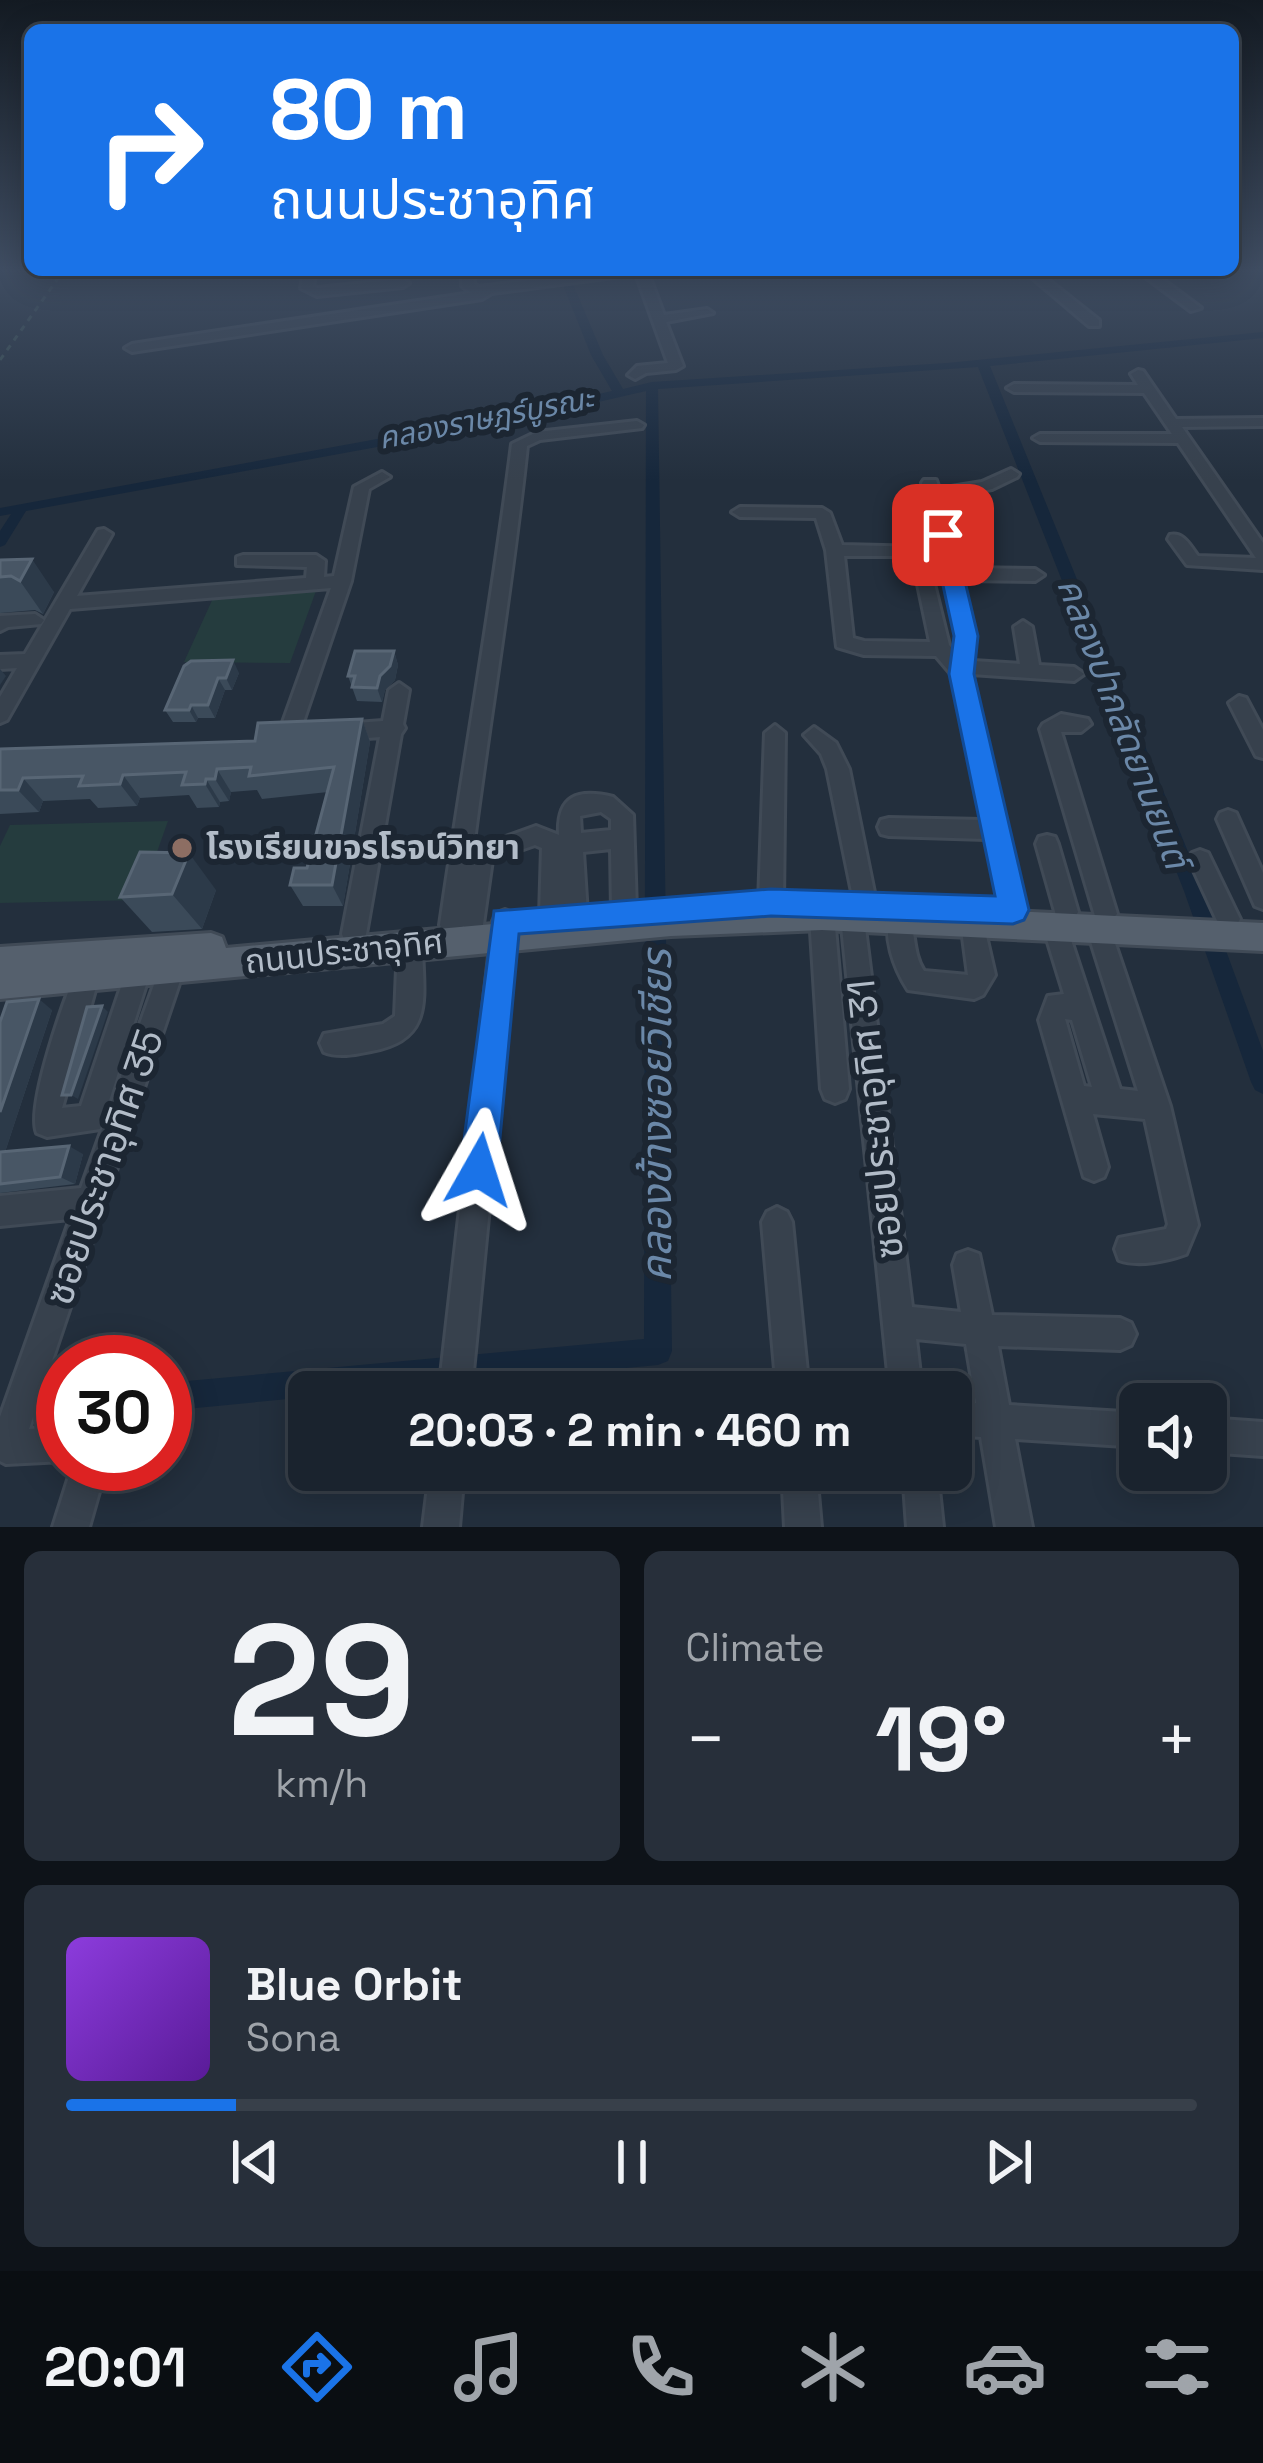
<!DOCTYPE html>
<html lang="en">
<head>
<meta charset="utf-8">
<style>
  body { margin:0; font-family:"Space Grotesk","Noto Sans Thai",sans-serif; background:#272f3a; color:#f1f3f6; height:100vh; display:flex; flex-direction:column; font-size:45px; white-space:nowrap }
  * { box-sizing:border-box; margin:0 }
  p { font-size:39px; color:#9fa4aa }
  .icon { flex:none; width:66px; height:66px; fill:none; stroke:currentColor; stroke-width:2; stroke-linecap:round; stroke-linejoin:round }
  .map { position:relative; height:1527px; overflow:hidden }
  .side { display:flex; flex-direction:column; gap:24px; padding:24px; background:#0e1319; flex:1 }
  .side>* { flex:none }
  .banner { position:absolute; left:24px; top:24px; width:1215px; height:252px; border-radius:18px; box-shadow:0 6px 30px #0003,0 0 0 3px #38404a; background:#1a73e8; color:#fff; overflow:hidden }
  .fabs { position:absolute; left:1119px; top:1383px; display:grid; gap:24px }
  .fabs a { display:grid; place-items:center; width:108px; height:108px; border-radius:18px; background:#1a232e; box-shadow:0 6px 30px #0003,0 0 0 3px #38404a; font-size:60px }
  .speed { position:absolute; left:36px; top:1335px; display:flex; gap:24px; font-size:60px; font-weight:700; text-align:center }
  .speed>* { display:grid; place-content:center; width:156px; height:156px; border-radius:50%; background:#1a232e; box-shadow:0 6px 30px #0003,0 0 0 3px #38404a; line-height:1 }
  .speed .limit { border:18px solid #d22; background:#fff; color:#111 }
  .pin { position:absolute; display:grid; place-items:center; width:102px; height:102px; color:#fff; margin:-51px; border-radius:24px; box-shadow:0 6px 18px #0006 }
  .me { position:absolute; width:132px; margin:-66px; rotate:6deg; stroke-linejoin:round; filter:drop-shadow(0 0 9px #0008) }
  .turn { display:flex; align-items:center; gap:42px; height:252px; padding:0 48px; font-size:54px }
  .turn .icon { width:156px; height:156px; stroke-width:2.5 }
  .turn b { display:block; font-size:84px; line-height:102px }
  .big { font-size:90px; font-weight:600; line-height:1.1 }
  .side .widget { flex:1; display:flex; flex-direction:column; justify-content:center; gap:18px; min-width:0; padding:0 42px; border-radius:18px; background:#272f3a }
  .side .dial { align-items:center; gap:0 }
  .dial b { font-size:156px; line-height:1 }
  .song { display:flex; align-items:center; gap:36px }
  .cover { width:144px; height:144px; border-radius:18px; background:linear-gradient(135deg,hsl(270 70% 55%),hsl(270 70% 35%)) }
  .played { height:12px; border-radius:6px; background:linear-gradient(90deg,#1a73e8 15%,#38404a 15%) }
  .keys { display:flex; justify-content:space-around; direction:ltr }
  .heat { display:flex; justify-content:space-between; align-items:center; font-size:66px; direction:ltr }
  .side .tiles { flex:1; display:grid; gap:24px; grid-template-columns:1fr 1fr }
  .widget:last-child { grid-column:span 2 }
  .trip { position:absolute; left:288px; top:1371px; width:684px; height:120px; border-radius:18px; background:#1a232e; box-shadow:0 6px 30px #0003,0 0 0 3px #38404a; font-weight:600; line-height:120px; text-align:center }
  .dock { display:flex; height:192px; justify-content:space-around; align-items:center; background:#0a0e12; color:#9fa4aa }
  .dock .icon { width:84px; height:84px }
  .dock .selected { color:#1a73e8 }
  .dock b { font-size:54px; color:#f1f3f6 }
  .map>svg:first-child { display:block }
</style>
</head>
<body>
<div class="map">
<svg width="1263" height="1527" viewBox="0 0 1263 1527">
  <rect width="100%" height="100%" fill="#232f3d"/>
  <g fill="#253c3e">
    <path d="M317 588 290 663 184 662 214 596Z"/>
    <path d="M168 821 140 900 0 903V846L10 825Z"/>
  </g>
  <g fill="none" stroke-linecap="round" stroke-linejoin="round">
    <g fill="#16273b" fill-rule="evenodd">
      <path d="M557 270H567L603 355 623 389 652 382 947 363 1263 332V338L990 366 1204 891 1263 1051V1094L1255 1090 1251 1082 1184 891 978 367 658 389 672 1351 668 1361 658 1365 367 1392H309V1397L165 1411V1383L644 1339 646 391 503 424 26 511 5 545 0 547V531L11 514 0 516V508L503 416 612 391 591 355Z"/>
      <path d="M63 1393V1421L51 1422 41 1418 37 1408 41 1398Z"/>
    </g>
    <g stroke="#404a56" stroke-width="6">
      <g id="minor">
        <path d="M304 270H316L313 286 318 288 403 279 409 283 403 287 317 296 301 288Z"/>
        <path d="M462 270H474V284L479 287 610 270H647L664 315 707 309 713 313 666 322 683 366 676 370 646 373 635 379 628 375 637 366 668 363 636 274 492 293 482 299 132 352 125 348 132 344 471 293 462 286Z"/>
        <path d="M1023 270H1036L1099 320V326H1089Z"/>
        <path d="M1136 270H1150L1201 308 1191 311Z"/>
        <path d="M1138 370 1143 371 1176 419 1263 418V426L1182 427 1263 543V570L1187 565 1168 539 1170 535C1184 532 1190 546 1198 556L1256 558 1178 443 1040 442 1033 438 1040 434H1172L1144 393 1014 392 1007 388 1014 384 1138 385 1131 374Z"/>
        <path d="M637 421 644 425 642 428 540 440 527 446C513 581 490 715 473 849L536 826 559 835C557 797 576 788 613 797L633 815 636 910 632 917 624 921 616 917 612 910 611 849 583 852 587 914 583 922 575 925 567 922 564 916 560 924 552 927 544 924 540 916 542 848 535 845 492 860 482 931 474 934 463 926 460 933 452 936 444 933 440 925C463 764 492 605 512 444L537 432ZM601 812 611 819V830L581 833 580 816Z"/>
        <path d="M1011 469 1019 474 1017 477 992 489 942 498 959 568 1035 569 1044 575 1035 581 962 580 975 636 973 661 1020 664 1014 627 1023 621 1032 627 1039 665 1074 667 1084 674 1074 681 972 674 1027 925 1023 933 1015 936 1007 933 1003 925 986 839 889 836 881 834 878 827 881 820 889 818 982 820 953 676 936 656 864 655 837 647 826 550 816 518 740 517 732 512 740 507 822 508 830 513 842 545 925 547 949 645 955 652 957 636 922 483 924 480H936L939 489 982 482ZM844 556H912L930 642 864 641 853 638Z"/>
        <path d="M382 472 390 477 369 489 351 581 302 725 315 735 312 741 288 742 282 725 331 588 70 609 7 720 0 723V697L17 668 0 669V655L25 654 98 530 104 529 112 534 77 596 306 578 307 567 237 565V557L243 555H316L325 561 324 577 334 576 354 487Z"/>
        <path d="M35 614 44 620 41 624 8 627 0 631V616Z"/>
        <path d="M399 683 409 690 403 724 405 728 401 734 366 934 363 942 354 945 345 942 342 934 380 737 342 740 332 732 342 724 383 721 389 690Z"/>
        <path d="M1239 696 1246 698 1263 730V758L1256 756 1229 703Z"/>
        <path d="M1061 714 1088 719 1091 724 1081 732H1061L1117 914 1108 923 1170 1106 1198 1225 1186 1254C1167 1261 1138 1267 1119 1260L1115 1249 1119 1238 1166 1229 1168 1224 1145 1119 1093 1114 1108 1167 1104 1177 1094 1181 1084 1177 1039 1020 1048 996 1064 994 1043 926 1047 918 1056 915 1036 844 1039 837 1047 835 1055 837 1058 844 1078 912 1074 919 1065 922 1120 1089 1138 1091 1087 929 1096 919 1040 729 1043 724ZM1065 1019 1072 1020 1092 1087 1084 1086Z"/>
        <path d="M775 725 785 733 783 903 779 910 771 913 763 910 759 903 765 733Z"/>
        <path d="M814 727 836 743 849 769 876 902 872 909 863 912 912 1307 961 1312 953 1265 957 1254 968 1250 979 1254 992 1315 1120 1318 1131 1323 1136 1334 1131 1345 1120 1350 998 1346 1009 1405 1140 1413V1447L1015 1439 1032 1527H996L981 1437 951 1435V1401L976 1403 966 1344 916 1339 922 1392H890L841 917 845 909 855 907 827 769 821 754 804 735Z"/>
        <path d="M1228 810 1236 813 1263 873V909L1255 906 1217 819 1220 813Z"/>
        <path d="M1200 850 1208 853 1236 911 1240 919 1236 927 1228 930 1220 927 1189 860 1192 853Z"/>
        <path d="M822 905 830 908 834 916 849 1089 845 1099 835 1103 825 1099 821 1089 810 916 814 908Z"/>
        <path d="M899 907 907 910C916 930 912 953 924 971L968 975 961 922 965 914 973 911 981 914 995 975 983 995 974 999 908 990C894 968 882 936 891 910Z"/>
        <path d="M505 910 513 913 517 921 471 1392H439L493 921 497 913Z"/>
        <path d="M410 935 419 938 422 946C423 997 435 1040 371 1051 356 1054 339 1058 324 1052L320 1043 324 1034 383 1024 395 1016 398 946 401 938Z"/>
        <path d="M176 946 185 949 188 957 29 1429 63 1427V1461L6 1464 0 1461V1417L70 1219 0 1226V1196L81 1188 164 957 167 949Z"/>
        <path d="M138 960 147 964 150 972 100 1129 47 1137 37 1133C26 1106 65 997 78 968L87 964 96 968 99 976 62 1108 81 1106 126 972 129 964Z"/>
        <path d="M777 1207 787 1212 792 1222 809 1392H777L762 1222 767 1212Z"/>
        <path d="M1206 1418 1263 1422V1456L1206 1452Z"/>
        <path d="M73 1464H107L89 1527H53Z"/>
        <path d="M430 1470H464L459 1527H423Z"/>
        <path d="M782 1470H816L821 1527H785Z"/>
        <path d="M903 1470H937L943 1527H907Z"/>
      </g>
    </g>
    <g stroke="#404a56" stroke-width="6">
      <path id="major" d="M822 902 1263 923V951L822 930 671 936 0 999V947L211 933 222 937 226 948 671 908Z"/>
    </g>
    <g stroke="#3e5556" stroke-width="3" stroke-dasharray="6 6" stroke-linecap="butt">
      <path d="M0 269 30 268"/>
      <path d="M0 360 64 270"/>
    </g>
    <use href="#minor" fill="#37414d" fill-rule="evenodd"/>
    <use href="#major" fill="#55606d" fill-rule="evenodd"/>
  </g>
  <g fill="#3b4a59">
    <path d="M0 560 54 592 43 614 35 610 0 613Z"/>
    <path d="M394 651 398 665 395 680 385 690 382 702 357 701 348 676Z"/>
    <path d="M184 666 239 673 232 690H225L215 718H198L196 722H173L165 710Z"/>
    <path d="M362 719 370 742 343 906H303L290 885 307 868 328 792 262 799 257 790 231 792 229 801 220 802 219 807 197 808 189 795 140 798 137 806 98 808 90 799 43 801 39 812 0 814V749L255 741Z"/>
    <path d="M216 890 202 929 152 932 120 897Z"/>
    <path d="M52 1010 5 1152 83 1154 75 1184 0 1193V1022Z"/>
  </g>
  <g fill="#2c3a49">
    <path d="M32 559 54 592 43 614 20 581Z"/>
    <path d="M394 651 398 665 395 680 385 690 382 702 377 688 380 676Z"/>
    <path d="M233 660 239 673 232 690 226 678Z"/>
    <path d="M0 669 6 676 0 685Z"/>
    <path d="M218 678 225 690 215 718 208 705Z"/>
    <path d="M191 705 198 718 196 722 189 710Z"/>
    <path d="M362 719 370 742 343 906 332 885Z"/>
    <path d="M217 769 231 792 229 801 215 779Z"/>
    <path d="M123 775 140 798 137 806 120 784Z"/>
    <path d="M23 778 43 801 39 812 18 790Z"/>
    <path d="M206 779 220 802 219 807 205 784Z"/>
    <path d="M189 853 216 890 202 929 172 894Z"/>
    <path d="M39 999 52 1010 2 1161 0 1160V1112Z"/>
    <path d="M102 1006 108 1012 78 1099 71 1095Z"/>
    <path d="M69 1146 83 1154 75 1184 60 1177Z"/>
  </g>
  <g fill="#485665" stroke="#586675" stroke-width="3">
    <path d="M32 559 20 581 11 576 0 577V560Z"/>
    <path d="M355 651H394L390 666 380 676 377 688 352 687 355 676H348Z"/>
    <path d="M233 660 226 678H218L208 705H191L189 710H165L184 666 191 661Z"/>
    <path d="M362 719 332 885H290L294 868H307L334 767 249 776 251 767 217 769 215 779H206L205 784 182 785 186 772 123 775 120 784 79 786 83 776 23 778 18 790H0V749L255 741 258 723Z"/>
    <path d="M140 852 189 853 172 894 120 897Z"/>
    <path d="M39 999 0 1112V1022L7 1002Z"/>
    <path d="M102 1006 71 1095H62L87 1007Z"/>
    <path d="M69 1146 60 1177 0 1184V1152Z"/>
  </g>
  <linearGradient id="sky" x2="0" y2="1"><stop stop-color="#131a22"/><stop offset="0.56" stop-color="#3f4d62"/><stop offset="1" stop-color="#3f4d62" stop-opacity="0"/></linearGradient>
  <rect width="1263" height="481" fill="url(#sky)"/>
  <path fill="#1a73e8" stroke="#114b97" stroke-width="3" d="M943 528 954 535 978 636 974 674 1029 910 1024 920 1013 924 771 916 519 934 497 1170 492 1183 479 1188 466 1183 460 1170 494 911 771 889 995 896 949 674 954 636 932 535Z"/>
  <circle fill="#8d6e63" stroke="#1c2632" stroke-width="4.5" cx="182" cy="848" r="12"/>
  <g text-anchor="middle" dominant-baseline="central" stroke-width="12" stroke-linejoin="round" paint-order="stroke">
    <g font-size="30" font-style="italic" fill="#6b88a8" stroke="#1c2632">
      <text transform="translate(486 418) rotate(-11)">คลองราษฎร์บูรณะ</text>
    </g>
    <g font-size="33" font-weight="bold" fill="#b2bcc8" stroke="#1c2632" text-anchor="start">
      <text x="206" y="848">โรงเรียนขจรโรจน์วิทยา</text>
    </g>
    <g font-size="33" fill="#b2bcc8" stroke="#1c2632">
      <text transform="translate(344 952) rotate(-6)">ถนนประชาอุทิศ</text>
    </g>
    <g font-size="36" font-style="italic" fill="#6b88a8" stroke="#1c2632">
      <text transform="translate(1123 723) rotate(69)">คลองปากลัดยานยนต์</text>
    </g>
    <g font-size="39" fill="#b2bcc8" stroke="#1c2632">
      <text transform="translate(875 1119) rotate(-96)">ซอยประชาอุทิศ 31</text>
      <text transform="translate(104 1167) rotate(-71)">ซอยประชาอุทิศ 35</text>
    </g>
    <g font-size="42" font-style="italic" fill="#6b88a8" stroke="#1c2632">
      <text transform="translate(656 1116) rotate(-90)">คลองข้างซอยวิเชียร</text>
    </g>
  </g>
</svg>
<div class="fabs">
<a><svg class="icon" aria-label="sound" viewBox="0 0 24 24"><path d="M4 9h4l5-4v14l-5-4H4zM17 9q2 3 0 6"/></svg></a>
</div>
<div class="speed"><div class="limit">30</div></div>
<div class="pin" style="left:943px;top:535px;background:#d93025"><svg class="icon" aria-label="arrive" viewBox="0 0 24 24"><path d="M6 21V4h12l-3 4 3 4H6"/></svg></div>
<svg class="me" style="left:479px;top:1170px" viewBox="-20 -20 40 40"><path d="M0-17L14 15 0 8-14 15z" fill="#1a73e8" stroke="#fff" stroke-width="4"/></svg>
<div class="trip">20:03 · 2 min · 460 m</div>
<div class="banner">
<div class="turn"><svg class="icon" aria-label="right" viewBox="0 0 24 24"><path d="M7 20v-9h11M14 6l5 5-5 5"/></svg><div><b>80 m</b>ถนนประชาอุทิศ</div></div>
</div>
</div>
<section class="side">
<div class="tiles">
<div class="widget dial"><b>29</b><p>km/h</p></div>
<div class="widget"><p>Climate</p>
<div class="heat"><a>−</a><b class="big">19°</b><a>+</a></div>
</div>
<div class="widget">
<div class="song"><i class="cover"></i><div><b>Blue Orbit</b><p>Sona</p></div></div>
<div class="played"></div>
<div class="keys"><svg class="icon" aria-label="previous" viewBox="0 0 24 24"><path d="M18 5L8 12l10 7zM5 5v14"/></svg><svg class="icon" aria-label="pause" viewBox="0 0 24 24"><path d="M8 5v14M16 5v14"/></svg><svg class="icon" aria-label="next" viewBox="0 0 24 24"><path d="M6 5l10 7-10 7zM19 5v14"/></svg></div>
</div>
</div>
</section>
<nav class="dock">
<b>20:01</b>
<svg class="icon selected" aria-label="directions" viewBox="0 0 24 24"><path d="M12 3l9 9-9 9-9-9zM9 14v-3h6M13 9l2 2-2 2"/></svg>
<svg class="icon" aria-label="music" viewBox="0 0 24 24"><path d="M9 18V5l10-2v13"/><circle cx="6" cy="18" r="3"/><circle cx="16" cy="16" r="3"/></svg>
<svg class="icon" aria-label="phone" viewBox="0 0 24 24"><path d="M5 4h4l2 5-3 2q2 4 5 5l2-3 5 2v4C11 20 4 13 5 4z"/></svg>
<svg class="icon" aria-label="climate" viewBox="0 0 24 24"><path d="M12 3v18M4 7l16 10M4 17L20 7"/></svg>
<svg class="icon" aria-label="car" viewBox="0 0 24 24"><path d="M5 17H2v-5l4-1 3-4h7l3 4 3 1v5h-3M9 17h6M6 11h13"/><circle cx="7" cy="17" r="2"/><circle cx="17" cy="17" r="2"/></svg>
<svg class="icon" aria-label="filters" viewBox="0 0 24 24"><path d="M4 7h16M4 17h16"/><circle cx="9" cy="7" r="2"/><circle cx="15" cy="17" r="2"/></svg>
</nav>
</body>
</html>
